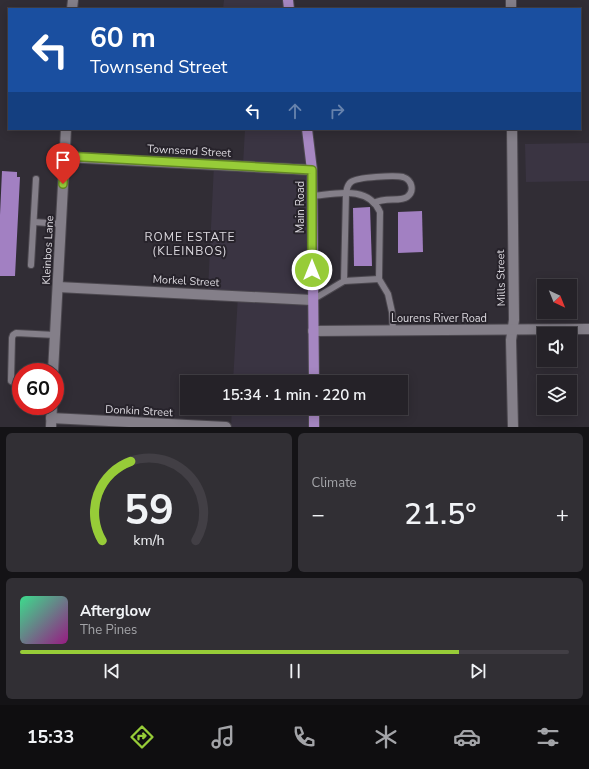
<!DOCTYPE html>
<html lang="en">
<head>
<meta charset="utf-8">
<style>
  body { margin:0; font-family:"Nunito Sans",sans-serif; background:#312f34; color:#f1f3f6; height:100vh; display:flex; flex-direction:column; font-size:15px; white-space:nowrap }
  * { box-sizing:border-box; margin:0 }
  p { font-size:13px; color:#a3a4a8 }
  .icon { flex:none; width:22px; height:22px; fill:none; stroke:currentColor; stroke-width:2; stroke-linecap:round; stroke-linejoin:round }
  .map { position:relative; height:427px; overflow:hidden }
  .panel { display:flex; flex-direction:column; gap:6px; padding:6px; background:#141316; flex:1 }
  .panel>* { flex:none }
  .guide { position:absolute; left:8px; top:8px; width:573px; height:122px; border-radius:0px; box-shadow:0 2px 10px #0003,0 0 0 1px #423f45; background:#1a4fa0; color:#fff; overflow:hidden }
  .needle { width:26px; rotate:137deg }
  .tools { position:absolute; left:537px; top:279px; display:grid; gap:8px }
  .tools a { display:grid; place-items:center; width:40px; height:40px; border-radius:0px; background:#252228; box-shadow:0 2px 10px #0003,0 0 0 1px #423f45; font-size:20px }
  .speed { position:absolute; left:12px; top:363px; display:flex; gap:8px; font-size:20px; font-weight:700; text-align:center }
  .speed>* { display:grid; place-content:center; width:52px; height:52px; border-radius:50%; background:#252228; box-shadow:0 2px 10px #0003,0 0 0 1px #423f45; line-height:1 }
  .speed .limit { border:6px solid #d22; background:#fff; color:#111 }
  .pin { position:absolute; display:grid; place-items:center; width:34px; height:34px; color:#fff; margin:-41px -17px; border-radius:50% 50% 50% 0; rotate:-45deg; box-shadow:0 0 4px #0007 }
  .pin .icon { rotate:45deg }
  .me { position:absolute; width:44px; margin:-22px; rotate:0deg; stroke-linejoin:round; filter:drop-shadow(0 0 3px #0008) }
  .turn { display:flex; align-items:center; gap:14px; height:84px; padding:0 16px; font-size:18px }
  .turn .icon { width:52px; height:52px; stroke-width:2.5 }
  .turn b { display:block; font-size:28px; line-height:34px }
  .lanes { display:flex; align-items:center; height:38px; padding:0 16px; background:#0003; justify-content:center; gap:20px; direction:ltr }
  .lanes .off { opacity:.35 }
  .big { font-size:30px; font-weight:600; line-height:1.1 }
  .panel .tile { flex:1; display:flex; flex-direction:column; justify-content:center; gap:6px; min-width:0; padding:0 14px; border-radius:6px; background:#312f34 }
  .panel .dial { align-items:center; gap:0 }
  .dial svg { height:104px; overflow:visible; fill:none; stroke:#423f45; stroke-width:7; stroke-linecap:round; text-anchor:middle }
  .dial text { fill:#f1f3f6; stroke:none }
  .song { display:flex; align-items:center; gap:12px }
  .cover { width:48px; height:48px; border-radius:6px; background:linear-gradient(135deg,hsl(150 70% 55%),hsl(310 70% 35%)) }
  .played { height:4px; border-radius:2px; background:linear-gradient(90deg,#97cc38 80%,#423f45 80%) }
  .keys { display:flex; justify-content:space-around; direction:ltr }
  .heat { display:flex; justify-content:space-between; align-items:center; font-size:22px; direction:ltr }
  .panel .tiles { flex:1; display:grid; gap:6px; grid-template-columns:1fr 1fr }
  .tile:last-child { grid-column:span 2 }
  .trip { position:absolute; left:180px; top:375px; width:228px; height:40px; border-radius:0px; background:#252228; box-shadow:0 2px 10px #0003,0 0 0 1px #423f45; font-weight:600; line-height:40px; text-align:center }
  .dock { display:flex; height:64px; justify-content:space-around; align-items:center; background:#0f0e10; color:#a3a4a8 }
  .dock .icon { width:28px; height:28px }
  .dock .current { color:#97cc38 }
  .dock b { font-size:18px; color:#f1f3f6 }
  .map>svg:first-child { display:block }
</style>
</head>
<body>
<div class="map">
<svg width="589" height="427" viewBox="0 0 589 427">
  <rect width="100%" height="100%" fill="#312d35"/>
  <g fill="#3a3442">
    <path d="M224 0H287L288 9H223Z"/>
    <path d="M245 129H306L312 171 313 382H233L238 295 208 291 214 164 243 165Z"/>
    <path d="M589 143V181L526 182 525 144Z"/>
    <path d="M232 408H313V427H231Z"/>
  </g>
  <g fill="#a280c2">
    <path d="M2 171 17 172V177H20L15 276H0V215Z"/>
    <path d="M370 207 372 266H354L353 208Z"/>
    <path d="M422 211 423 252 398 253V212Z"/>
  </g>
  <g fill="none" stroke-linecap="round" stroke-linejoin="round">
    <g stroke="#4c484f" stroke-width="8">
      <g id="lane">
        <path d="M312 196C336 194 368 185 380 212L379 279 388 294 392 312 393 330"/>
        <path d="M34 222 61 224"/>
        <path d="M31 265 36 179"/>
        <path d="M344 281 346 193C347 189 347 185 351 182 357 177 395 175 403 177 412 180 415 191 407 197 400 202 385 197 374 203"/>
        <path d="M312 300 344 281 379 279"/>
        <path d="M21 384H16L11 381 12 338 13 335 16 333 55 335"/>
      </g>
    </g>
    <g stroke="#4c484f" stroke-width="12">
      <g id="street">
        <path d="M72 9 73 0"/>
        <path d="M511 9V0"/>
        <path d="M512 129 514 320 511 340 513 427"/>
        <path d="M65 157 312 170"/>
        <path d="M58 287 312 300"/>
        <path d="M313 331 589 329"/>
        <path d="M53 372 66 129"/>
        <path d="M51 418 226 427"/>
        <path d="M51 427 52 406"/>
      </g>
    </g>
    <g stroke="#4c484f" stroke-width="12">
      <g id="primary">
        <path d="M288 0 289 9"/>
        <path d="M307 129 312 170 314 382"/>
        <path d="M314 408V427"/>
      </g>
    </g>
    <use href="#lane" stroke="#847f89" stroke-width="6"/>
    <use href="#street" stroke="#847f89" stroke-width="10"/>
    <use href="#primary" stroke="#a687c2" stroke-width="10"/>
  </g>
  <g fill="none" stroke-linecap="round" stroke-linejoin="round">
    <g stroke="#628524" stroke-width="10">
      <path id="route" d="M63 184 65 156 312 170V270"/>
    </g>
    <use href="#route" stroke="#97cc38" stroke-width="7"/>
  </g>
  <g text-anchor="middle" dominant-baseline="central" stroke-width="4" stroke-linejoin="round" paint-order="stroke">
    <g font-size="11" fill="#dcd9df" stroke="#27232b">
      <text transform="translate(189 151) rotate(3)">Townsend Street</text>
      <text transform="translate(300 207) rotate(-90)">Main Road</text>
      <text transform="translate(48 250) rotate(-87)">Kleinbos Lane</text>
      <text transform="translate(501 278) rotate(-91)">Mills Street</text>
      <text transform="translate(186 281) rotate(3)">Morkel Street</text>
      <text x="439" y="318">Lourens River Road</text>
      <text transform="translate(139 411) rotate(3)">Donkin Street</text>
    </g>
    <g font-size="12" letter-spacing="1" fill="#dcd9df" stroke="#27232b">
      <text x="190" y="237">ROME ESTATE<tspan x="190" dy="14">(KLEINBOS)</tspan></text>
    </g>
  </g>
</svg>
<div class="tools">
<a><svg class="needle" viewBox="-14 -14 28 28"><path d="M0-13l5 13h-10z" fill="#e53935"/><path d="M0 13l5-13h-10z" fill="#a3a4a8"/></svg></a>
<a><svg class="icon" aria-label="sound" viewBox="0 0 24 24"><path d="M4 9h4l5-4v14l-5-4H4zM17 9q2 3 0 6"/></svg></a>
<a><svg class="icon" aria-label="layers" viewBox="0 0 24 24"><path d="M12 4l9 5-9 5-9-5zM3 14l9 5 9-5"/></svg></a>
</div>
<div class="speed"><div class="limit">60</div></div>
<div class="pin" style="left:63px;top:184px;background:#d93025"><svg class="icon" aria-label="arrive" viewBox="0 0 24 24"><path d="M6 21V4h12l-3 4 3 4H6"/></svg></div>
<svg class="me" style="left:312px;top:270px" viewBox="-20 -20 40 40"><circle r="17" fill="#97cc38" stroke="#fff" stroke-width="3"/><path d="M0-11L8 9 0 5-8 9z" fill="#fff"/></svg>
<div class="trip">15:34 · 1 min · 220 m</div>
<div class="guide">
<div class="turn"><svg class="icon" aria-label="left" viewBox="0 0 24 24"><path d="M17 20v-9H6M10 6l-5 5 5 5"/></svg><div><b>60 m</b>Townsend Street</div></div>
<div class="lanes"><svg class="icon" aria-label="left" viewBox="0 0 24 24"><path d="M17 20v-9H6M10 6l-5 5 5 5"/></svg><svg class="icon off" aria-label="ahead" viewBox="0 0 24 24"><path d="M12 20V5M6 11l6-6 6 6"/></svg><svg class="icon off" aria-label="right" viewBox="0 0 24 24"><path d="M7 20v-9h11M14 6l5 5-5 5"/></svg></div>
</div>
</div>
<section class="panel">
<div class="tiles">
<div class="tile dial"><svg viewBox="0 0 100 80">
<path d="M14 69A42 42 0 1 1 86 69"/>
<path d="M14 69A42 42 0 0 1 36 8" stroke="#97cc38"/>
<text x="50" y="56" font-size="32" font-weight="700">59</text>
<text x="50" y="72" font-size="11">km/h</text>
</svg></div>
<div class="tile"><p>Climate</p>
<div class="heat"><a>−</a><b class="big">21.5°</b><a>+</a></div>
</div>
<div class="tile">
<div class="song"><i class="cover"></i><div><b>Afterglow</b><p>The Pines</p></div></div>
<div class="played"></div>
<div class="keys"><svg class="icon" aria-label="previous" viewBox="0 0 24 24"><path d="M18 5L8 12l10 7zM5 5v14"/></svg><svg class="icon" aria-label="pause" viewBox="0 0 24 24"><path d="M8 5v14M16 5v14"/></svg><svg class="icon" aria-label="next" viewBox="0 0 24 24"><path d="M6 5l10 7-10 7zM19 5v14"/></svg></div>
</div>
</div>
</section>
<nav class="dock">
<b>15:33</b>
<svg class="icon current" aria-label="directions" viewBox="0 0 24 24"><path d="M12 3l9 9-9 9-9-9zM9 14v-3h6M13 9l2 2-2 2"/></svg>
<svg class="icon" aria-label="music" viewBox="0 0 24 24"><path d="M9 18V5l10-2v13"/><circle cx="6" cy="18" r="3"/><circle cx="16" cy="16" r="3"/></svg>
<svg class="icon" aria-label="phone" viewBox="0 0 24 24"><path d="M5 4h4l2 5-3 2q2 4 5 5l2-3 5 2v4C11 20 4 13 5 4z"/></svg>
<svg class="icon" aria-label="climate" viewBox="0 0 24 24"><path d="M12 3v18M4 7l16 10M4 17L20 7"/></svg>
<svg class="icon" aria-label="car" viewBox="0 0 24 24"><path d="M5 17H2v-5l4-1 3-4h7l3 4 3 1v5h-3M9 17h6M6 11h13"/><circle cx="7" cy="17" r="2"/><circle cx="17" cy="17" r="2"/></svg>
<svg class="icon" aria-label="filters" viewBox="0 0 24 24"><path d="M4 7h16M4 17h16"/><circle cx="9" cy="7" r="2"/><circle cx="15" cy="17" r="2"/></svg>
</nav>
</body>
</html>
